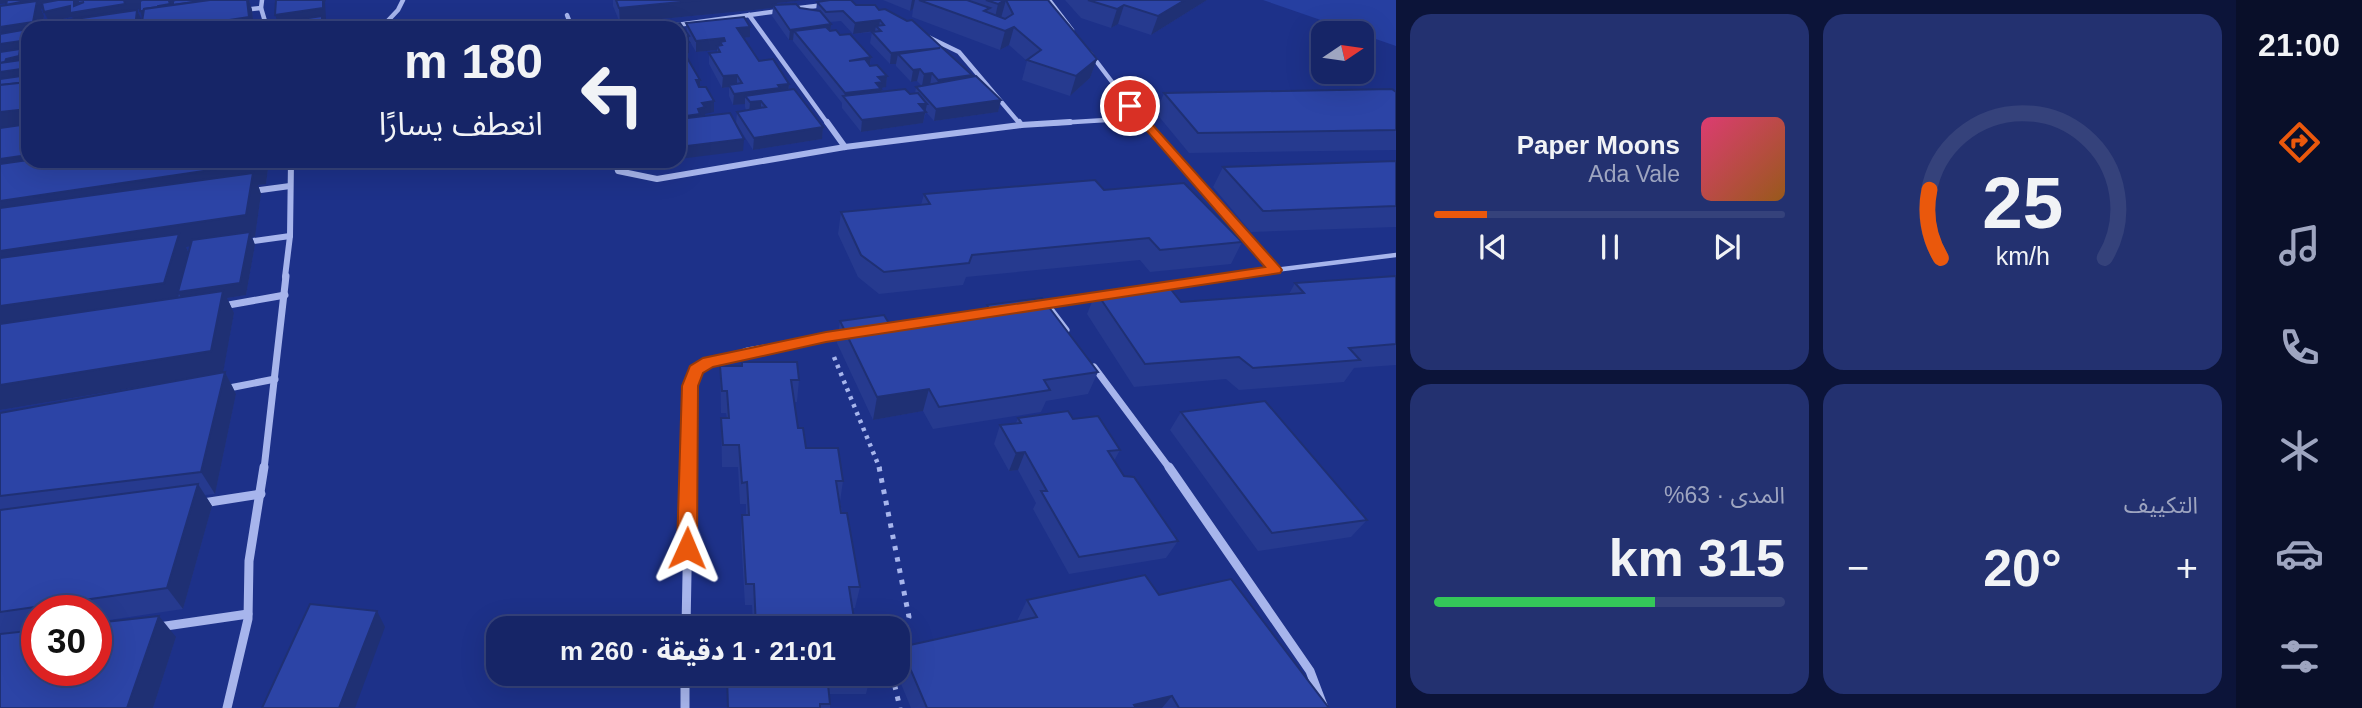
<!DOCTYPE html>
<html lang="ar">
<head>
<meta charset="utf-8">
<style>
  body { margin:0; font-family:Helvetica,"Noto Sans Arabic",sans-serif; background:#233170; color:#f1f3f6; direction:rtl; height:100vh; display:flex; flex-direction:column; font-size:26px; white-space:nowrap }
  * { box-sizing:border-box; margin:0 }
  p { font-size:23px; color:#9ea5c0 }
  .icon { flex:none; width:38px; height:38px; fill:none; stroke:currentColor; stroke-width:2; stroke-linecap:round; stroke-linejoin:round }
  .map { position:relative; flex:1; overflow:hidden; direction:ltr }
  .sheet { display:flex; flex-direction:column; gap:14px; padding:14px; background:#0c1439; width:840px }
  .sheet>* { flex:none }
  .hud { position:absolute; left:21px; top:21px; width:665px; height:147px; border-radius:21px; box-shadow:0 7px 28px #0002,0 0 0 2px #35427b; direction:rtl; background:#162567; color:#f1f3f6; overflow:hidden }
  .needle { width:46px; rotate:77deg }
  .fabs { position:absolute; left:1311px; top:21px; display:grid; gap:14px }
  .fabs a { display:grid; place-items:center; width:63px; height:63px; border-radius:14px; background:#162567; box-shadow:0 7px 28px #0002,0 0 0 2px #35427b; font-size:35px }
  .speed { position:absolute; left:21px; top:595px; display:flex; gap:14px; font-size:35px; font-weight:700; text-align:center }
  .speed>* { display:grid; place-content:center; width:91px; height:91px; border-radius:50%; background:#162567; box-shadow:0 7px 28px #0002,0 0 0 2px #35427b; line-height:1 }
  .speed .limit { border:10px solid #d22; background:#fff; color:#111 }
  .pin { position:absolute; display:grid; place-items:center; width:60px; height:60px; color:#fff; margin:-30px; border:4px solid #fff; border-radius:50%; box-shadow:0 2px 7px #0007 }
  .me { position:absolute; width:77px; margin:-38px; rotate:1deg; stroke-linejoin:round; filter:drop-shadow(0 0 5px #0008) }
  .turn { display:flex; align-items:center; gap:24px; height:147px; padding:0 28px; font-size:32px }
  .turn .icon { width:91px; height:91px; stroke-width:2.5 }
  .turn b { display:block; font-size:49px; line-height:60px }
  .big { font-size:52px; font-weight:800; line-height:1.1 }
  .sheet .card { flex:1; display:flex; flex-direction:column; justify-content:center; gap:10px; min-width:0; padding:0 24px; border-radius:21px; background:#233170 }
  .sheet .dial { align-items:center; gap:0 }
  .dial svg { height:182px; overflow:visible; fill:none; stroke:#35427b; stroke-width:7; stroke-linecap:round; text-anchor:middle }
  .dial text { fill:#f1f3f6; stroke:none }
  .song { display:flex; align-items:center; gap:21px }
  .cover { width:84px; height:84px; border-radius:10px; background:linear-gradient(135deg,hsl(340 70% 55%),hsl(30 70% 35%)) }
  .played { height:7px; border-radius:4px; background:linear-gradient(90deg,#ea580c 15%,#35427b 15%) }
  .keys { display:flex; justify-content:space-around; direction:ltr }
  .heat { display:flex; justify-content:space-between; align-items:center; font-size:38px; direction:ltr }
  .charge { height:10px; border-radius:5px; background:linear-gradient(90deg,#34c759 63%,#35427b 0) }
  .sheet .tiles { flex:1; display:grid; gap:14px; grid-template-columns:repeat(2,1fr) }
  .trip { position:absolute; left:486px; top:616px; width:424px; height:70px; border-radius:21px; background:#162567; box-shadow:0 7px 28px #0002,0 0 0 2px #35427b; font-weight:800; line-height:70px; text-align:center; direction:rtl }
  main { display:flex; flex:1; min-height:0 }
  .menu { display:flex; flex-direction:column; width:126px; justify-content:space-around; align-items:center; background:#090f29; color:#9ea5c0 }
  .menu .icon { width:49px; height:49px }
  .menu .on { color:#ea580c }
  .menu b { font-size:32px; color:#f1f3f6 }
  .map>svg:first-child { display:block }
</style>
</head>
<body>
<main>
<nav class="menu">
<b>21:00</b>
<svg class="icon on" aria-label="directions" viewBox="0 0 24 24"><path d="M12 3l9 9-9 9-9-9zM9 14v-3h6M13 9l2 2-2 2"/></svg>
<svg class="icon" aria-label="music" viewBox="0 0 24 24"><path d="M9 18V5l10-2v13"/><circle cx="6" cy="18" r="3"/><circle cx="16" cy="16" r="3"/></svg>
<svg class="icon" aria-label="phone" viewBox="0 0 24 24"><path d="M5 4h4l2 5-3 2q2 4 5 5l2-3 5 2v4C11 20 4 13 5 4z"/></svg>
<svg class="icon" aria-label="climate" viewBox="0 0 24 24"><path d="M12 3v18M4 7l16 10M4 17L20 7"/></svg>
<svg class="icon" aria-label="car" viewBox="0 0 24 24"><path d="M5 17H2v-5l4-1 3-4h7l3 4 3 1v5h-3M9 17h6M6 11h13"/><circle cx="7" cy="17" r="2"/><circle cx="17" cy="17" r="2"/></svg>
<svg class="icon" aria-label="filters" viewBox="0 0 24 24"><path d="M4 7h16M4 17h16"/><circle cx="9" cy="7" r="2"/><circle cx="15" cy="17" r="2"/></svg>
</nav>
<section class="sheet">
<div class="tiles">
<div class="card dial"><svg viewBox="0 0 100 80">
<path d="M14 69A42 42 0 1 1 86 69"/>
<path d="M14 69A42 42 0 0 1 9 39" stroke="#ea580c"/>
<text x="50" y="56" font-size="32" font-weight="700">25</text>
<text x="50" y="72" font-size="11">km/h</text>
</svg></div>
<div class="card">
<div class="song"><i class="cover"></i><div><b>Paper Moons</b><p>Ada Vale</p></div></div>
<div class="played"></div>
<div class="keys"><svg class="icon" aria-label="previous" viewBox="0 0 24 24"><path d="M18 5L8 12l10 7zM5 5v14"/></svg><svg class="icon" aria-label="pause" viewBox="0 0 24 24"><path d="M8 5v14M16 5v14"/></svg><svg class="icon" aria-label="next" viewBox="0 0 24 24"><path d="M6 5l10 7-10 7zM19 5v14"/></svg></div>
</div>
<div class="card"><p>التكييف</p>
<div class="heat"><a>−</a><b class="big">20°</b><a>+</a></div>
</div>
<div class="card"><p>المدى · 63%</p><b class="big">315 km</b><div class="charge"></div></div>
</div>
</section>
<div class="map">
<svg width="1396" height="708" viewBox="0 0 1396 708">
  <rect width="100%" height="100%" fill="#1d3189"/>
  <path fill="#263fa1" d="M1263 0H1396V46Z"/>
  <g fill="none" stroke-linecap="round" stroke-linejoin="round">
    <path stroke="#a7b5ec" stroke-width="4.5" stroke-dasharray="3.5 5" stroke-linecap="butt" d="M834 357 880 469"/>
    <g stroke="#a7b5ec" stroke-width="5" stroke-dasharray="4.5 7" stroke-linecap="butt">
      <path d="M879 467 909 617 898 645"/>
      <path d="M892 674 900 708"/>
    </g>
    <g stroke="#a7b5ec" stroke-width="4.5">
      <path d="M446 161 457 164"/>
      <path d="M1275 270 1396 255"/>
    </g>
    <g stroke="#a7b5ec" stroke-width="4.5">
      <path d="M262 0 261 8 267 28"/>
      <path d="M1049 0 1072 30"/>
      <path d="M791 9 824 5"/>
      <path d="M244 10 261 8"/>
      <path d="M567 15 572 28"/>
      <path d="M749 15 828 124"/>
      <path d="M381 28 398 10 403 0"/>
      <path d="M655 28 779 11"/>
      <path d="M924 35 959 52 1020 124"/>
      <path d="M1090 53 1144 124"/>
      <path d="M1041 124 1139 118"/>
    </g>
    <g stroke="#a7b5ec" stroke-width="6">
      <path d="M827 122 845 147"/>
      <path d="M1019 122 1021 125"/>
      <path d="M1143 122 1275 270 1226 277"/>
      <path d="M615 161 618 171 657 179 845 147 1021 125 1070 122"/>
      <path d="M253 191 290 186"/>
      <path d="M246 242 290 236"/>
      <path d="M285 277 290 236 291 161"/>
    </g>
    <g stroke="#a7b5ec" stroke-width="7">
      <path d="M1156 288 1238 276"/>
      <path d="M1047 305 1066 330"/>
      <path d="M223 306 285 295"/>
      <path d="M1039 306 1100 297"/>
      <path d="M1094 367 1170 469"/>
      <path d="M224 389 275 379"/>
      <path d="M264 469 286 276"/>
      <path d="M689 469 690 386 699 368 747 351 847 334"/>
    </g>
    <g stroke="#a7b5ec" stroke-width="9">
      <path d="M1169 467 1310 671 1324 708"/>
      <path d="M203 503 261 494"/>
      <path d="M159 627 248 614"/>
      <path d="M686 628 689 467"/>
      <path d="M685 674V708"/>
      <path d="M227 708 248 619 249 561 264 467"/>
    </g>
  </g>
  <g fill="#263a8f" fill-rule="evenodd">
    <path d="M0 0H249L252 10 254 28H28V53L27 52 22 53 23 54 22 60 28 161H269L266 184 258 185 261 194 255 237H252L255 245 246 295 227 298 234 313 223 372H225L236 394 215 494 205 495 212 506 183 609 96 622V611H37V670L176 637 153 708H0V413L164 383 0 410V6L6 5V3ZM41 9H43L49 22 72 17 73 20 43 24 44 16ZM140 9 143 18 142 22 137 10 129 11ZM191 246 189 253 186 247Z"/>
    <path d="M613 0H805L777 3V5L816 11 817 2 856 5 879 10 1001 100 998 112 934 121 926 112 923 123 861 132 842 108V103L793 41V40H789L772 16 773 8 620 23 613 6ZM841 21 853 34 872 32 870 43 890 64H896V66L911 82 917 81 922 86 916 87 915 94 881 92 882 88 886 87 887 76 870 65 871 57 840 35 831 31 830 22Z"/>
    <path d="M883 0H1048L1097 59 1090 78 1070 96 1022 80 1027 61 1009 45 1000 50 912 17 913 9 910 11Z"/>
    <path d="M1065 0H1207L1151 35 1118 24 1111 28 1081 18Z"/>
    <path d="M686 23 750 27V37L744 38 759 61 789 84V90L823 127 822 139 753 150 736 123 737 112 746 110 745 107V104L733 105 729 96V87L722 88 709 64V53L717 52V50L696 52 689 40V53Z"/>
    <path d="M1396 92V150L1189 153 1156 113 1164 93Z"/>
    <path d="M1396 161V227L1251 232 1213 187 1223 167Z"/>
    <path d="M1104 190 1242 242 1231 264 1150 272 1140 260 966 277 963 285 879 294 858 277 838 234 841 212 921 205 924 194Z"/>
    <path d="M1396 276V365L1354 368 1344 382 1239 390 1226 379 1134 387 1087 314 1096 292 1181 302 1289 294 1295 283Z"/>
    <path d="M987 305 1098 372 1088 394 1046 401 1041 412 933 429 923 411 873 420 837 343 840 321 890 325 985 312Z"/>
    <path d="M720 366 799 380 797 402H794L798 428 806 448 843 481 840 502 860 587 855 608 753 627 752 605H745L741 537 742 515H746V504H740L738 467H722L721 418H727L726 413H721Z"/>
    <path d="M1181 412 1367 520 1351 537 1258 551 1170 430Z"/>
    <path d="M1018 418 1073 419 1120 450 1114 461 1124 476 1178 541 1166 558 1069 574 1033 509 1036 503 1018 470 1009 471 994 444 1000 425 1016 423Z"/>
    <path d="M1159 595 1329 708H911L897 674 898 658 901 647 1017 621 1027 600Z"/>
    <path d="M745 674H871L866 694H829L830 704V708H727V676H746Z"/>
  </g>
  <g fill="#1f3074" fill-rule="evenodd">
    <path d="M0 0H10L9 3 0 4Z"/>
    <path d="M30 0H59L57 6 41 9 44 16 42 28H28V39L0 44V27L6 5Z"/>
    <path d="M74 0H161V4L75 24 72 17 49 22 44 12 70 6H74Z"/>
    <path d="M174 0H180L182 4 144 22 140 11Z"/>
    <path d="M219 0H249L252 10 254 28H177Z"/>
    <path d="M281 0H326L325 2 326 19H323L324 28H322V19L279 25 275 15Z"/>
    <path d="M701 0H805L777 3V7L773 5V8L620 23 619 8Z"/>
    <path d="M912 0H915L913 9 910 11Z"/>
    <path d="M1006 0 1001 18 994 22 998 4Z"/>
    <path d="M1185 0H1207L1151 35 1158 16Z"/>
    <path d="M1124 5 1118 24 1111 28 1117 9Z"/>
    <path d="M137 10 144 25 143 28H135Z"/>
    <path d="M880 20 879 28 876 26 875 31 853 34 855 23Z"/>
    <path d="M831 24 830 35 794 31 793 40H789L790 30Z"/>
    <path d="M750 27V37L736 39 737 28Z"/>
    <path d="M1014 27 1009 45 1000 50 1005 31Z"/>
    <path d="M689 36V53L679 55V44L685 37Z"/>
    <path d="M724 38 723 49 720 42V49L717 46V50L696 52V41Z"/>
    <path d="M28 40V53L27 52 22 53 23 54 22 62 9 69 0 56V44Z"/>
    <path d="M940 48 898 54 896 64H890L891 53Z"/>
    <path d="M871 57 869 68 849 61Z"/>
    <path d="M1097 59 1090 78 1070 96 1076 76Z"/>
    <path d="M28 68V80L0 84V72Z"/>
    <path d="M920 69 917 81 911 82 913 70Z"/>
    <path d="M932 73 930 85 922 86 924 74Z"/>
    <path d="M737 75V86L729 85V87L722 88 723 76Z"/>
    <path d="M972 75 969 87 936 91 938 80Z"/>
    <path d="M887 76 886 87 882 88 880 100 844 98 845 93 878 77Z"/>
    <path d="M696 80H700V91Z"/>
    <path d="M789 84 788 95 780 100 761 102V112L749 114 750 102 745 96V104L733 105 734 94Z"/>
    <path d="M1001 100 998 112 934 121 936 109Z"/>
    <path d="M714 101V112L705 114V119L679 129V117L698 109 702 103Z"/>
    <path d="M919 104H927L923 123 861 132 862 120Z"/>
    <path d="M28 109V131L0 134V112Z"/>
    <path d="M823 127 822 139 753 150 754 138Z"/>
    <path d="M744 139 743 151 679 159V147Z"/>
    <path d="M28 155V161L0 178V159Z"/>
    <path d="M258 161H269L266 184 258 185 261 194 255 237H252L255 245 246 295 227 298 234 313 223 373 0 410V385L185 304 179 294 176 305 0 331V201ZM248 238 190 256 186 247Z"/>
    <path d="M225 372 236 394 215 494 201 472Z"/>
    <path d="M929 389 923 411 873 420 877 397Z"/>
    <path d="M1025 452 1018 470 1009 471 1016 453Z"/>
    <path d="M198 484 212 506 183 609 167 588Z"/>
    <path d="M377 611 385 627 355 708H339Z"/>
    <path d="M159 616 176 637 153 708H127Z"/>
    <path d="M1172 696 1162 708H1132L1134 705Z"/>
  </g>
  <g fill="#2c44a6" stroke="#1f3074" stroke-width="2">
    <path d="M7 0H30L6 5Z"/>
    <path d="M58 0H74V6L84 2 78 3V0H126H124L125 4 70 13V6L44 12 42 3Z"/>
    <path d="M142 0H174L169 1 170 4 158 6V7L144 9 143 11H140V1Z"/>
    <path d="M175 0H207L173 5V1Z"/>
    <path d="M210 0H247L249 17 177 28H141L144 9Z"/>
    <path d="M276 0H323V8L275 15Z"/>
    <path d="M616 0H701L619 8Z"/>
    <path d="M830 0H851L856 5H875L879 10 885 9 907 21 912 20 972 75 938 80 932 73 924 74 920 69 913 70 898 54 940 48 891 53 872 32 881 31 876 26 884 25 880 20 855 23 843 11 826 12 817 2Z"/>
    <path d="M919 0H967L990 8 984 11 1005 19 1013 14 1006 0H1048L1097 59 1076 76 1027 60 1041 50 1014 27 1005 31Z"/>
    <path d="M986 0H1005L998 4Z"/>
    <path d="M1088 0H1185L1158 16 1124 5 1117 9Z"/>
    <path d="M37 1 33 22 0 27V6Z"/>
    <path d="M796 4 800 8 820 11 831 24 790 30 773 5Z"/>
    <path d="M128 10V12L78 19V18Z"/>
    <path d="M137 10 135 28H33L34 25Z"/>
    <path d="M322 16V28H290L288 21Z"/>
    <path d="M744 17 750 27 737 28 759 61 773 59 789 84 778 85 780 88 734 94 729 85 742 83 737 75 723 76 709 53 720 52 717 46 722 45 720 42 725 41 724 38 696 41 686 23Z"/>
    <path d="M249 21V28H196Z"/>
    <path d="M680 23 689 36 685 37 689 42 679 44V28H641Z"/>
    <path d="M826 27 830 31 836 30 840 35 850 34 871 57 849 61 865 59 870 66 877 65 887 76 878 77 883 82 876 83 881 89 845 93 794 31Z"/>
    <path d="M28 29V40L0 44V34Z"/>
    <path d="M20 49 19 56 6 59 5 62 0 63V52Z"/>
    <path d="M679 56H686L700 80H696L699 87H706L714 101 702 103 705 107 698 109 700 114 679 117Z"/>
    <path d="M28 59V68L0 72V63Z"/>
    <path d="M28 75V82L0 85V79Z"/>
    <path d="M976 76 1001 100 936 109 916 87Z"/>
    <path d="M28 82V109L0 112V85Z"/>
    <path d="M794 89 823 127 754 138 737 112 766 107 761 101 750 102 745 96Z"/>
    <path d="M905 89 910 94 918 93 927 104H919L926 112 862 120 843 96Z"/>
    <path d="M1392 89 1396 92V130L1198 133 1164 93Z"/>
    <path d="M730 113 744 139 679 147V119Z"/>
    <path d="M28 124V155L0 159V128Z"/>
    <path d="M28 160V161H258V163L0 201V164Z"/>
    <path d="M1396 161V206L1263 211 1223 167Z"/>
    <path d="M253 173 246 215 0 251V208Z"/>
    <path d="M1095 180 1104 190 1184 183 1242 242 1160 250 1149 238 972 255 969 263 884 272 861 255 841 212 930 204 924 194Z"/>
    <path d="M250 232 240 283 178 292 192 240Z"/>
    <path d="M179 234 164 283 0 306V258Z"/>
    <path d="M1396 276V344L1349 348 1360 360 1253 368 1239 357 1145 364 1096 292 1169 287 1181 302 1304 293 1295 283Z"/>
    <path d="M223 291 211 351 0 385V324Z"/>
    <path d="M1042 298 1098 372 1044 380 1050 390 939 407 929 389 877 397 840 321 884 315 890 325 990 311 987 305Z"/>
    <path d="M742 362H797L799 380H791L798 428H803L806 448H838L843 481H836L841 513H847L860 587H849L855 625H863L864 628H746L756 627 754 584H746L742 515H749L747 482 742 483 739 445H723L721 418H729L727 391H722L720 366H742Z"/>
    <path d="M225 372 201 472 0 496V413Z"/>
    <path d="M1265 401 1367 520 1272 533 1181 412Z"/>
    <path d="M1068 411 1073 419 1098 416 1120 450 1108 451 1124 476 1134 477 1178 541 1079 557 1041 491H1047L1025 452 1016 453 1000 425 1021 423 1018 418Z"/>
    <path d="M198 484 167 588 0 612V510Z"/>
    <path d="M1145 575 1159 595 1231 579 1329 708H1179L1172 696 1134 705 1136 708H927L901 647 1037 617 1027 600Z"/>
    <path d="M310 604 377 611 339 708H262Z"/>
    <path d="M159 616 127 708H0V634L37 630V670H96V623Z"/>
    <path d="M748 674H871L827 675 830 704H820V708H728L727 676 748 675Z"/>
  </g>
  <path fill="#ea580c" stroke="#983908" stroke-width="2" d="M1127 104H1134L1280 267 1282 270 1280 273 826 342 713 367 703 373 698 386 697 548 694 553 687 556 680 553 677 548 682 386 690 366 703 358 826 332 1265 267 1127 108Z"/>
</svg>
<div class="fabs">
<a><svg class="needle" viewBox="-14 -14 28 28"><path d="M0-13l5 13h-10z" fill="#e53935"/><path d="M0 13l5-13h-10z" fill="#9ea5c0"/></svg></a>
</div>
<div class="speed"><div class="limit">30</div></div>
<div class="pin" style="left:1130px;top:106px;background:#d93025"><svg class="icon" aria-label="arrive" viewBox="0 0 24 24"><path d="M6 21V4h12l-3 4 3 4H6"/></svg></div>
<svg class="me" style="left:687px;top:548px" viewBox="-20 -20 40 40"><path d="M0-17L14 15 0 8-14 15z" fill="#ea580c" stroke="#fff" stroke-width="4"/></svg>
<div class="trip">21:01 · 1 دقيقة · 260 m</div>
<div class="hud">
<div class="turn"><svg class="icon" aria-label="left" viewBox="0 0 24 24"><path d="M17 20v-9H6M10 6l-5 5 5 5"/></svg><div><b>180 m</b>انعطف يسارًا</div></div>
</div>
</div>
</main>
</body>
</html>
